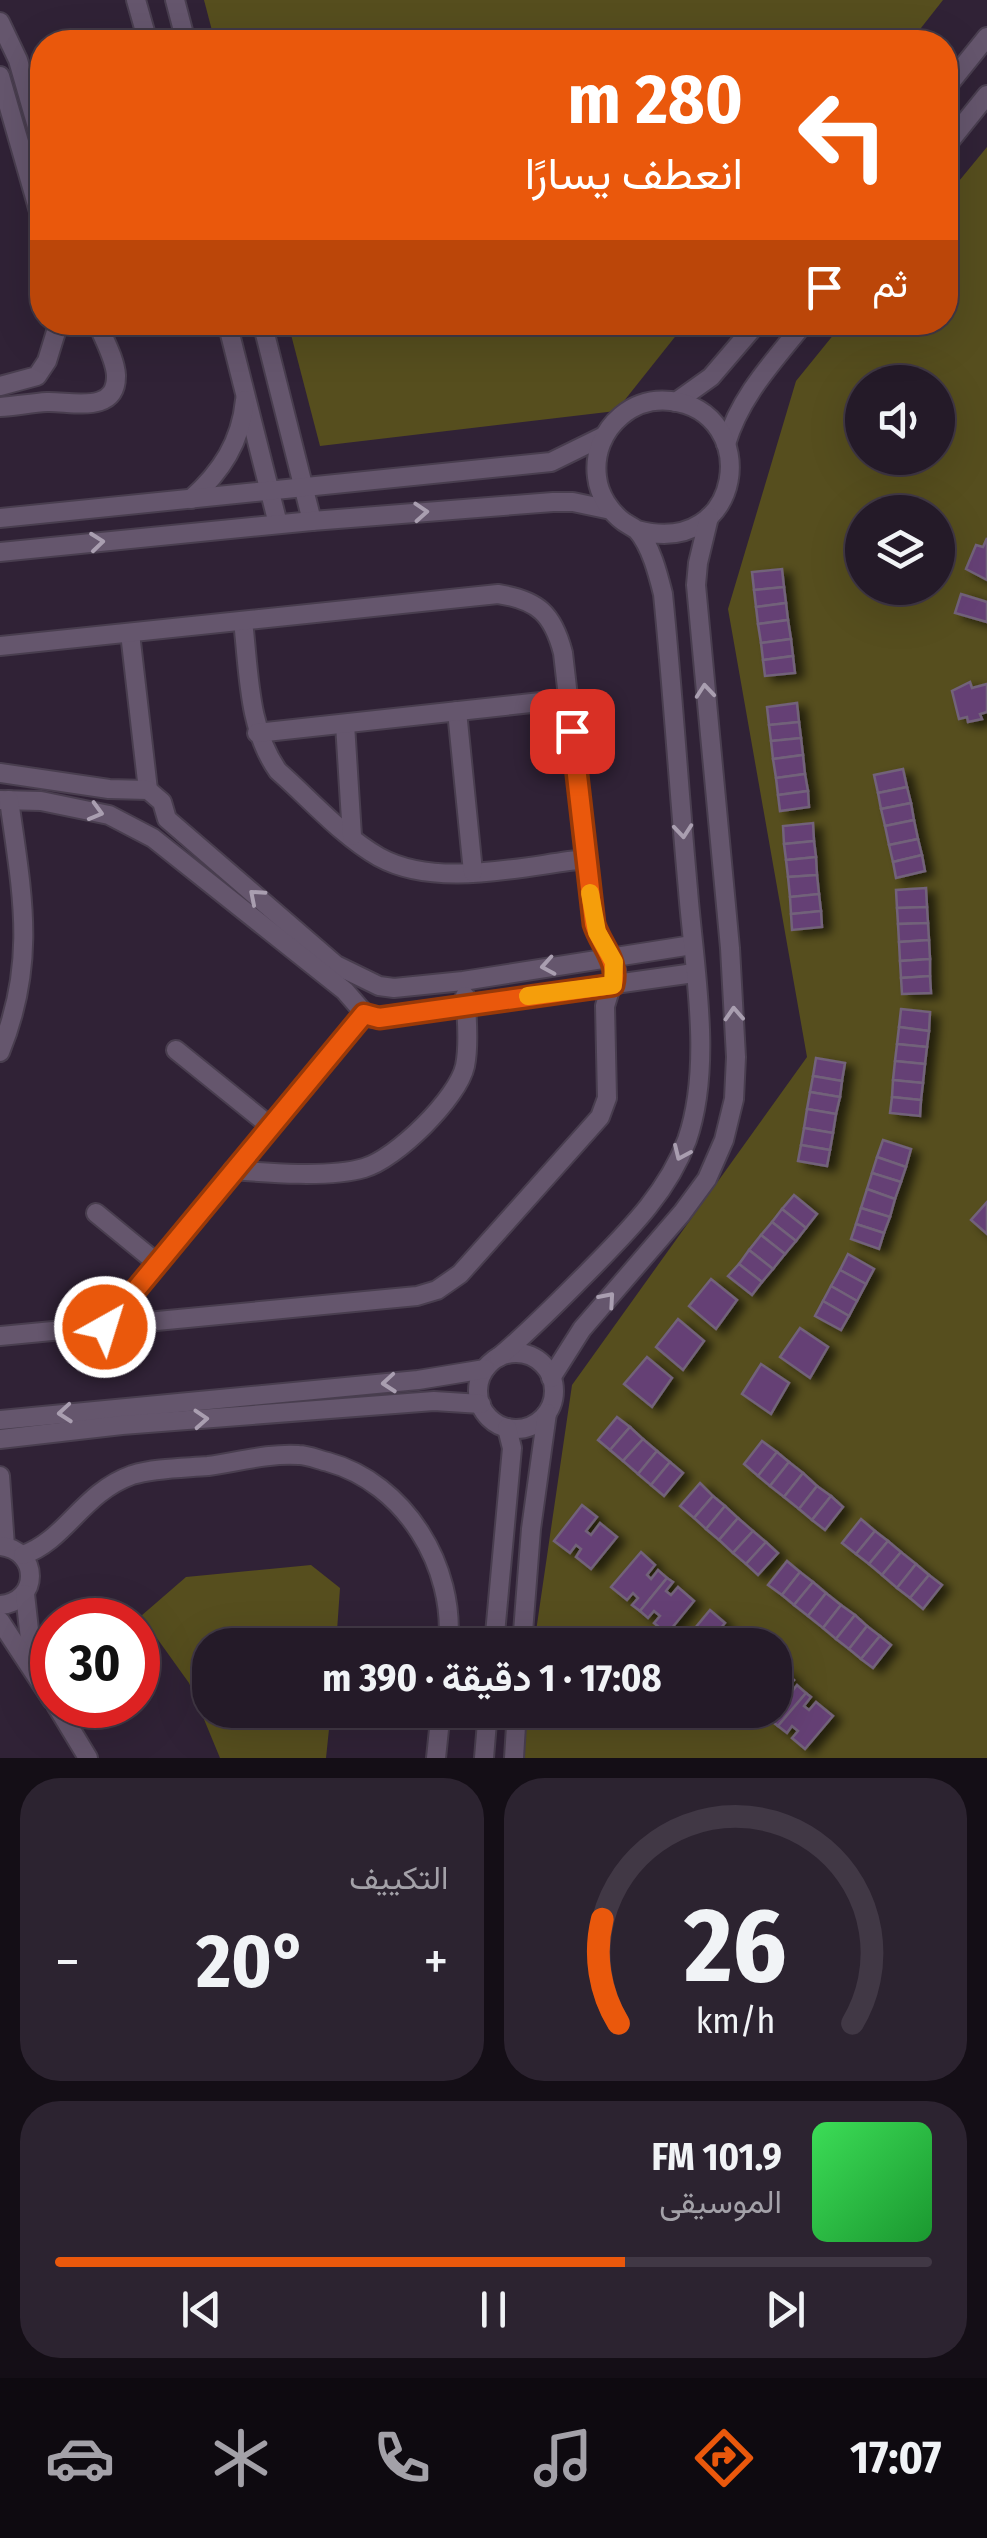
<!DOCTYPE html>
<html lang="ar">
<head>
<meta charset="utf-8">
<style>
  body { margin:0; font-family:"Fira Sans Condensed",Vazirmatn,sans-serif; background:#2c2330; color:#f1f3f6; direction:rtl; height:100vh; display:flex; flex-direction:column; font-size:38px; white-space:nowrap }
  * { box-sizing:border-box; margin:0 }
  p { font-size:32px; color:#a3a1a8 }
  .icon { flex:none; width:55px; height:55px; fill:none; stroke:currentColor; stroke-width:2; stroke-linecap:round; stroke-linejoin:round }
  .map { position:relative; height:1758px; overflow:hidden; direction:ltr }
  .drawer { display:flex; flex-direction:column; gap:20px; padding:20px; background:#140e16; flex:1 }
  .drawer>* { flex:none }
  .top-card { position:absolute; left:30px; top:30px; width:928px; height:305px; border-radius:40px; box-shadow:0 10px 40px #0002,0 0 0 2px #413845; direction:rtl; background:#ea580c; color:#fff; overflow:hidden }
  .fabs { position:absolute; left:845px; top:365px; display:grid; gap:20px }
  .fabs a { display:grid; place-items:center; width:110px; height:110px; border-radius:50%; background:#241a28; box-shadow:0 10px 40px #0002,0 0 0 2px #413845; font-size:50px }
  .speed { position:absolute; left:30px; top:1598px; display:flex; gap:20px; font-size:50px; font-weight:700; text-align:center }
  .speed>* { display:grid; place-content:center; width:130px; height:130px; border-radius:50%; background:#241a28; box-shadow:0 10px 40px #0002,0 0 0 2px #413845; line-height:1 }
  .speed .limit { border:15px solid #d22; background:#fff; color:#111 }
  .pin { position:absolute; display:grid; place-items:center; width:85px; height:85px; color:#fff; margin:-42px; border-radius:20px; box-shadow:0 5px 15px #0006 }
  .me { position:absolute; width:110px; margin:-55px; rotate:39deg; stroke-linejoin:round; filter:drop-shadow(0 0 8px #0008) }
  .turn { display:flex; align-items:center; gap:35px; height:210px; padding:0 50px; font-size:45px }
  .turn .icon { width:130px; height:130px; stroke-width:2.5 }
  .turn b { display:block; font-size:70px; line-height:85px }
  .then { display:flex; align-items:center; height:95px; padding:0 50px; background:#0003; gap:20px; font-size:38px }
  .big { font-size:75px; font-weight:700; line-height:1.1 }
  .drawer .widget { flex:1; display:flex; flex-direction:column; justify-content:center; gap:15px; min-width:0; padding:0 35px; border-radius:40px; background:#2c2330 }
  .drawer .dial { align-items:center; gap:0 }
  .dial svg { height:260px; overflow:visible; fill:none; stroke:#413845; stroke-width:7; stroke-linecap:round; text-anchor:middle }
  .dial text { fill:#f1f3f6; stroke:none }
  .song { display:flex; align-items:center; gap:30px }
  .cover { width:120px; height:120px; border-radius:15px; background:linear-gradient(135deg,hsl(130 70% 55%),hsl(130 70% 35%)) }
  .played { height:10px; border-radius:5px; background:linear-gradient(90deg,#ea580c 65%,#413845 65%) }
  .keys { display:flex; justify-content:space-around; direction:ltr }
  .heat { display:flex; justify-content:space-between; align-items:center; font-size:55px; direction:ltr }
  .drawer .tiles { flex:1; display:grid; gap:20px; grid-template-columns:1fr 1fr }
  .widget:last-child { grid-column:span 2 }
  .trip { position:absolute; left:192px; top:1628px; width:600px; height:100px; border-radius:40px; background:#241a28; box-shadow:0 10px 40px #0002,0 0 0 2px #413845; font-weight:700; line-height:100px; text-align:center; direction:rtl }
  .tab-bar { display:flex; height:160px; justify-content:space-around; align-items:center; background:#0e0a10; color:#a3a1a8 }
  .tab-bar .icon { width:70px; height:70px }
  .tab-bar .active { color:#ea580c }
  .tab-bar b { font-size:45px; color:#f1f3f6 }
  .map>svg:first-child { display:block }
</style>
</head>
<body>
<div class="map">
<svg width="987" height="1758" viewBox="0 0 987 1758">
  <defs>
    <filter id="shadow"><feDropShadow dx="8" dy="4.5" stdDeviation="5" flood-color="#0009"/></filter>
  </defs>
  <rect width="100%" height="100%" fill="#302236"/>
  <g fill="#564e1e" fill-rule="evenodd">
    <path d="M204 0H943L910 42H215Z"/>
    <path d="M987 147V1758H517L524 1710H775V1645H534L572 1385 807 1057 728 609 796 381 843 323 945 322V198ZM862 382H938V458H862ZM862 512H938V588H862Z"/>
    <path d="M288 323H686L616 411 320 446Z"/>
    <path d="M311 1565 340 1588 336 1645H210V1710H331L326 1758H220L189 1683 141 1616 186 1577Z"/>
  </g>
  <g fill="#654175" stroke="#72627a" stroke-width="2.5" filter="url(#shadow)">
    <path d="M987 538V580L966 569 976 545 983 547Z"/>
    <path d="M782 569 784 587 754 590 752 572Z"/>
    <path d="M784 587 786 603 756 607 754 590Z"/>
    <path d="M961 594 987 602V622L955 613Z"/>
    <path d="M786 603 788 620 758 624 756 607Z"/>
    <path d="M788 620 791 639 761 643 758 624Z"/>
    <path d="M791 639 793 656 763 660 761 643Z"/>
    <path d="M793 656 795 673 765 676 763 660Z"/>
    <path d="M970 682 972 688 987 684V712L980 714 982 719 968 722 967 717 959 719 952 691Z"/>
    <path d="M797 703 799 722 769 725 767 707Z"/>
    <path d="M799 722 801 738 771 741 769 725Z"/>
    <path d="M801 738 803 755 773 759 771 741Z"/>
    <path d="M803 755 805 774 776 778 773 759Z"/>
    <path d="M903 769 907 787 878 793 874 775Z"/>
    <path d="M805 774 808 791 778 795 776 778Z"/>
    <path d="M907 787 911 803 881 809 878 793Z"/>
    <path d="M808 791 809 807 780 811 778 795Z"/>
    <path d="M911 803 914 820 885 826 881 809Z"/>
    <path d="M914 820 918 839 889 845 885 826Z"/>
    <path d="M813 823 814 841 784 844 783 826Z"/>
    <path d="M918 839 922 855 893 862 889 845Z"/>
    <path d="M814 841 816 857 786 860 784 844Z"/>
    <path d="M922 855 925 871 896 878 893 862Z"/>
    <path d="M816 857 817 875 788 877 786 860Z"/>
    <path d="M817 875 819 894 790 897 788 877Z"/>
    <path d="M926 888 927 907 897 908 896 890Z"/>
    <path d="M819 894 821 911 791 914 790 897Z"/>
    <path d="M927 907 928 923 898 924 897 908Z"/>
    <path d="M821 911 822 927 792 930 791 914Z"/>
    <path d="M928 923 929 940 899 942 898 924Z"/>
    <path d="M929 940 930 959 900 961 899 942Z"/>
    <path d="M930 959V976L901 978 900 961Z"/>
    <path d="M930 976 931 993 902 994 901 978Z"/>
    <path d="M901 1009 930 1012 929 1031 899 1027Z"/>
    <path d="M899 1027 929 1031 927 1047 897 1044Z"/>
    <path d="M897 1044 927 1047 925 1064 895 1061Z"/>
    <path d="M816 1058 845 1063 842 1081 813 1076Z"/>
    <path d="M895 1061 925 1064 923 1083 893 1080Z"/>
    <path d="M813 1076 842 1081 840 1097 810 1092Z"/>
    <path d="M893 1080 923 1083 921 1100 892 1097Z"/>
    <path d="M810 1092 840 1097 836 1114 807 1109Z"/>
    <path d="M892 1097 921 1100 920 1116 890 1113Z"/>
    <path d="M807 1109 836 1114 833 1133 804 1128Z"/>
    <path d="M804 1128 833 1133 830 1150 801 1145Z"/>
    <path d="M883 1140 911 1149 906 1167 877 1157Z"/>
    <path d="M801 1145 830 1150 827 1166 798 1161Z"/>
    <path d="M877 1157 906 1167 901 1182 872 1173Z"/>
    <path d="M872 1173 901 1182 895 1199 867 1189Z"/>
    <path d="M867 1189 895 1199 890 1217 861 1208Z"/>
    <path d="M794 1195 817 1214 806 1228 782 1209Z"/>
    <path d="M987 1202V1234L971 1220Z"/>
    <path d="M861 1208 890 1217 884 1233 856 1224Z"/>
    <path d="M782 1209 806 1228 796 1241 772 1222Z"/>
    <path d="M772 1222 796 1241 785 1254 761 1235Z"/>
    <path d="M856 1224 884 1233 879 1249 851 1239Z"/>
    <path d="M761 1235 785 1254 773 1269 749 1250Z"/>
    <path d="M749 1250 773 1269 762 1282 739 1264Z"/>
    <path d="M848 1254 874 1269 866 1284 840 1270Z"/>
    <path d="M739 1264 762 1282 752 1295 728 1276Z"/>
    <path d="M840 1270 866 1284 857 1301 831 1286Z"/>
    <path d="M711 1279 737 1300 716 1329 689 1306Z"/>
    <path d="M831 1286 857 1301 849 1316 823 1301Z"/>
    <path d="M823 1301 849 1316 841 1330 815 1316Z"/>
    <path d="M678 1319 704 1341 683 1370 656 1347Z"/>
    <path d="M800 1328 828 1347 810 1378 780 1357Z"/>
    <path d="M647 1357 672 1378 652 1407 624 1384Z"/>
    <path d="M761 1364 789 1383 771 1414 742 1394Z"/>
    <path d="M617 1417 630 1427 610 1450 598 1440Z"/>
    <path d="M630 1427 643 1439 623 1461 610 1450Z"/>
    <path d="M643 1439 657 1451 638 1474 623 1461Z"/>
    <path d="M762 1441 777 1452 758 1476 744 1464Z"/>
    <path d="M657 1451 670 1462 651 1485 638 1474Z"/>
    <path d="M777 1452 789 1462 770 1486 758 1476Z"/>
    <path d="M670 1462 683 1473 664 1496 651 1485Z"/>
    <path d="M789 1462 803 1473 784 1497 770 1486Z"/>
    <path d="M803 1473 817 1486 799 1509 784 1497Z"/>
    <path d="M700 1483 713 1496 694 1518 680 1506Z"/>
    <path d="M817 1486 831 1496 812 1520 799 1509Z"/>
    <path d="M713 1496 725 1506 706 1529 694 1518Z"/>
    <path d="M831 1496 843 1507 825 1530 812 1520Z"/>
    <path d="M582 1505 597 1517 586 1531 591 1535 600 1523 617 1537 591 1569 576 1557 581 1549 576 1545 570 1553 554 1541Z"/>
    <path d="M725 1506 738 1518 719 1540 706 1529Z"/>
    <path d="M738 1518 753 1531 733 1553 719 1540Z"/>
    <path d="M861 1519 875 1531 856 1554 842 1543Z"/>
    <path d="M753 1531 766 1542 746 1564 733 1553Z"/>
    <path d="M875 1531 888 1541 869 1564 856 1554Z"/>
    <path d="M888 1541 901 1552 882 1575 869 1564Z"/>
    <path d="M766 1542 778 1553 758 1575 746 1564Z"/>
    <path d="M641 1552 655 1565 647 1575 651 1579 658 1570 667 1578 640 1611 632 1605 638 1598 633 1593 627 1600 611 1587Z"/>
    <path d="M901 1552 916 1564 897 1588 882 1575Z"/>
    <path d="M787 1561 800 1572 782 1595 768 1585Z"/>
    <path d="M916 1564 929 1575 910 1598 897 1588Z"/>
    <path d="M800 1572 813 1582 794 1605 782 1595Z"/>
    <path d="M929 1575 942 1585 923 1609 910 1598Z"/>
    <path d="M667 1578 673 1582 666 1591 671 1595 678 1587 694 1601 667 1634 654 1623 660 1616 654 1611 648 1618 640 1611Z"/>
    <path d="M813 1582 826 1593 808 1616 794 1605Z"/>
    <path d="M826 1593 841 1605 823 1628 808 1616Z"/>
    <path d="M841 1605 855 1615 836 1639 823 1628Z"/>
    <path d="M710 1610 725 1623 716 1634 721 1637 728 1629 737 1636 730 1645H681Z"/>
    <path d="M855 1615 867 1626 849 1649 836 1639Z"/>
    <path d="M867 1626 880 1636 861 1659 849 1649Z"/>
    <path d="M880 1636 891 1645 873 1668 861 1659Z"/>
    <path d="M779 1667 794 1680 785 1690 790 1694 797 1685 806 1693 778 1726 770 1720 776 1713 773 1710 775 1671Z"/>
    <path d="M806 1693 811 1697 804 1706 809 1710 816 1702 833 1716 805 1749 792 1738 798 1731 792 1726 787 1733 778 1726Z"/>
  </g>
  <g fill="none" stroke-linecap="round" stroke-linejoin="round">
    <g stroke="#493e4f" stroke-width="22">
      <g id="street">
        <path d="M136 0 148 42"/>
        <path d="M175 0 186 42"/>
        <path d="M0 22 18 60 42 144"/>
        <path d="M0 76 42 222"/>
        <path d="M945 89 987 37"/>
        <path d="M945 147 987 95"/>
        <path d="M227 322 278 524"/>
        <path d="M262 322 312 521"/>
        <path d="M0 386 37 376 47 361 59 322"/>
        <path d="M676 402 711 377 758 322"/>
        <path d="M0 407C16 406 31 403 47 402 71 401 117 415 116 375 115 358 103 338 97 322"/>
        <path d="M726 444C740 396 774 361 805 322"/>
        <path d="M191 499C221 472 241 442 245 400"/>
        <path d="M0 518 551 462 604 436"/>
        <path d="M0 552 312 521 553 502H573L611 510"/>
        <path d="M243 621C249 672 248 729 278 771 310 799 342 836 379 857 437 889 522 866 585 859"/>
        <path d="M130 633 148 790"/>
        <path d="M0 646 498 594C538 600 553 614 563 653L594 924 616 970 605 1006 607 1098 600 1117 460 1274 437 1290 417 1296 0 1336"/>
        <path d="M457 711 473 872"/>
        <path d="M345 724 352 836"/>
        <path d="M257 733 568 699"/>
        <path d="M0 773 109 789 148 790 162 802 167 819 336 965 379 986 394 988 463 981 692 945"/>
        <path d="M0 800 41 801 109 815 153 838 345 991 364 1013 372 1018 694 973"/>
        <path d="M176 1050 270 1126"/>
        <path d="M0 1052C37 962 22 893 9 800"/>
        <path d="M233 1170C268 1173 330 1178 364 1168 396 1159 458 1098 465 1066 469 1046 467 1016 465 996"/>
        <path d="M96 1213 157 1263"/>
        <path d="M105 1327 364 1013"/>
        <circle cx="516" cy="1391" r="38"/>
        <path d="M499 1357C530 1331 558 1302 587 1273 626 1233 667 1194 687 1140 713 1065 694 968 688 890 679 792 673 693 663 594 658 574 651 546 637 530 636 529 625 523 624 522 610 512 599 495 597 477 594 454 603 431 621 416 635 404 653 399 671 401 762 412 745 559 637 530"/>
        <path d="M551 1378 582 1329 682 1213 707 1179 724 1140 734 1099 736 1057 730 948 696 585 698 563 709 517"/>
        <path d="M0 1420 418 1380 485 1369"/>
        <path d="M0 1439 122 1425 434 1401 481 1404"/>
        <path d="M0 1476 5 1546"/>
        <path d="M0 1546C40 1550 40 1602 0 1605"/>
        <path d="M23 1555C66 1540 82 1493 132 1475 155 1468 184 1468 208 1466 237 1462 269 1453 299 1455 308 1455 319 1460 328 1462 405 1483 456 1567 448 1645"/>
        <path d="M25 1594 33 1666"/>
        <path d="M0 1621 52 1700"/>
        <path d="M494 1645 512 1448 507 1428"/>
        <path d="M522 1645 531 1529 547 1413"/>
        <path d="M56 1705 88 1758"/>
        <path d="M436 1758 441 1710"/>
        <path d="M484 1758 488 1710"/>
        <path d="M514 1758 517 1710"/>
      </g>
    </g>
    <use href="#street" stroke="#65566d" stroke-width="18"/>
  </g>
  <defs><path id="oneway-chevron" d="M-2-3.5L2.5 0L-2 3.5" fill="none" stroke-width="1.6" stroke-linecap="round" stroke-linejoin="round" transform="scale(2.5)"/></defs>
  <g stroke="#a99eb0">
    <use href="#oneway-chevron" transform="translate(421 512) rotate(-4)"/>
    <use href="#oneway-chevron" transform="translate(97 542) rotate(-6)"/>
    <use href="#oneway-chevron" transform="translate(705 691) rotate(-95)"/>
    <use href="#oneway-chevron" transform="translate(96 812) rotate(16)"/>
    <use href="#oneway-chevron" transform="translate(683 831) rotate(85)"/>
    <use href="#oneway-chevron" transform="translate(256 896) rotate(-139)"/>
    <use href="#oneway-chevron" transform="translate(548 966) rotate(170)"/>
    <use href="#oneway-chevron" transform="translate(734 1014) rotate(-93)"/>
    <use href="#oneway-chevron" transform="translate(681 1153) rotate(114)"/>
    <use href="#oneway-chevron" transform="translate(608 1299) rotate(-49)"/>
    <use href="#oneway-chevron" transform="translate(389 1383) rotate(175)"/>
    <use href="#oneway-chevron" transform="translate(65 1413) rotate(175)"/>
    <use href="#oneway-chevron" transform="translate(201 1419) rotate(-4)"/>
  </g>
  <g fill="none" stroke-linecap="round" stroke-linejoin="round">
    <g stroke="#983908" stroke-width="25">
      <path id="route" d="M105 1327 364 1014 379 1018 613 985C619 961 601 946 594 924L572 731"/>
    </g>
    <use href="#route" stroke="#ea580c" stroke-width="18"/>
    <path stroke="#f59e0b" stroke-width="18" d="M528 996 613 985 614 962 597 932 590 893"/>
  </g>
</svg>
<div class="fabs">
<a><svg class="icon" aria-label="sound" viewBox="0 0 24 24"><path d="M4 9h4l5-4v14l-5-4H4zM17 9q2 3 0 6"/></svg></a>
<a><svg class="icon" aria-label="layers" viewBox="0 0 24 24"><path d="M12 4l9 5-9 5-9-5zM3 14l9 5 9-5"/></svg></a>
</div>
<div class="speed"><div class="limit">30</div></div>
<div class="pin" style="left:572px;top:731px;background:#d93025"><svg class="icon" aria-label="arrive" viewBox="0 0 24 24"><path d="M6 21V4h12l-3 4 3 4H6"/></svg></div>
<svg class="me" style="left:105px;top:1327px" viewBox="-20 -20 40 40"><circle r="17" fill="#ea580c" stroke="#fff" stroke-width="3"/><path d="M0-11L8 9 0 5-8 9z" fill="#fff"/></svg>
<div class="trip">17:08 · 1 دقيقة · 390 m</div>
<div class="top-card">
<div class="turn"><svg class="icon" aria-label="left" viewBox="0 0 24 24"><path d="M17 20v-9H6M10 6l-5 5 5 5"/></svg><div><b>280 m</b>انعطف يسارًا</div></div>
<div class="then">ثم<svg class="icon" aria-label="arrive" viewBox="0 0 24 24"><path d="M6 21V4h12l-3 4 3 4H6"/></svg></div>
</div>
</div>
<section class="drawer">
<div class="tiles">
<div class="widget dial"><svg viewBox="0 0 100 80">
<path d="M14 69A42 42 0 1 1 86 69"/>
<path d="M14 69A42 42 0 0 1 9 37" stroke="#ea580c"/>
<text x="50" y="56" font-size="32" font-weight="700">26</text>
<text x="50" y="72" font-size="11">km/h</text>
</svg></div>
<div class="widget"><p>التكييف</p>
<div class="heat"><a>−</a><b class="big">20°</b><a>+</a></div>
</div>
<div class="widget">
<div class="song"><i class="cover"></i><div><b>101.9 FM</b><p>الموسيقى</p></div></div>
<div class="played"></div>
<div class="keys"><svg class="icon" aria-label="previous" viewBox="0 0 24 24"><path d="M18 5L8 12l10 7zM5 5v14"/></svg><svg class="icon" aria-label="pause" viewBox="0 0 24 24"><path d="M8 5v14M16 5v14"/></svg><svg class="icon" aria-label="next" viewBox="0 0 24 24"><path d="M6 5l10 7-10 7zM19 5v14"/></svg></div>
</div>
</div>
</section>
<nav class="tab-bar">
<b>17:07</b>
<svg class="icon active" aria-label="directions" viewBox="0 0 24 24"><path d="M12 3l9 9-9 9-9-9zM9 14v-3h6M13 9l2 2-2 2"/></svg>
<svg class="icon" aria-label="music" viewBox="0 0 24 24"><path d="M9 18V5l10-2v13"/><circle cx="6" cy="18" r="3"/><circle cx="16" cy="16" r="3"/></svg>
<svg class="icon" aria-label="phone" viewBox="0 0 24 24"><path d="M5 4h4l2 5-3 2q2 4 5 5l2-3 5 2v4C11 20 4 13 5 4z"/></svg>
<svg class="icon" aria-label="climate" viewBox="0 0 24 24"><path d="M12 3v18M4 7l16 10M4 17L20 7"/></svg>
<svg class="icon" aria-label="car" viewBox="0 0 24 24"><path d="M5 17H2v-5l4-1 3-4h7l3 4 3 1v5h-3M9 17h6M6 11h13"/><circle cx="7" cy="17" r="2"/><circle cx="17" cy="17" r="2"/></svg>
</nav>
</body>
</html>
